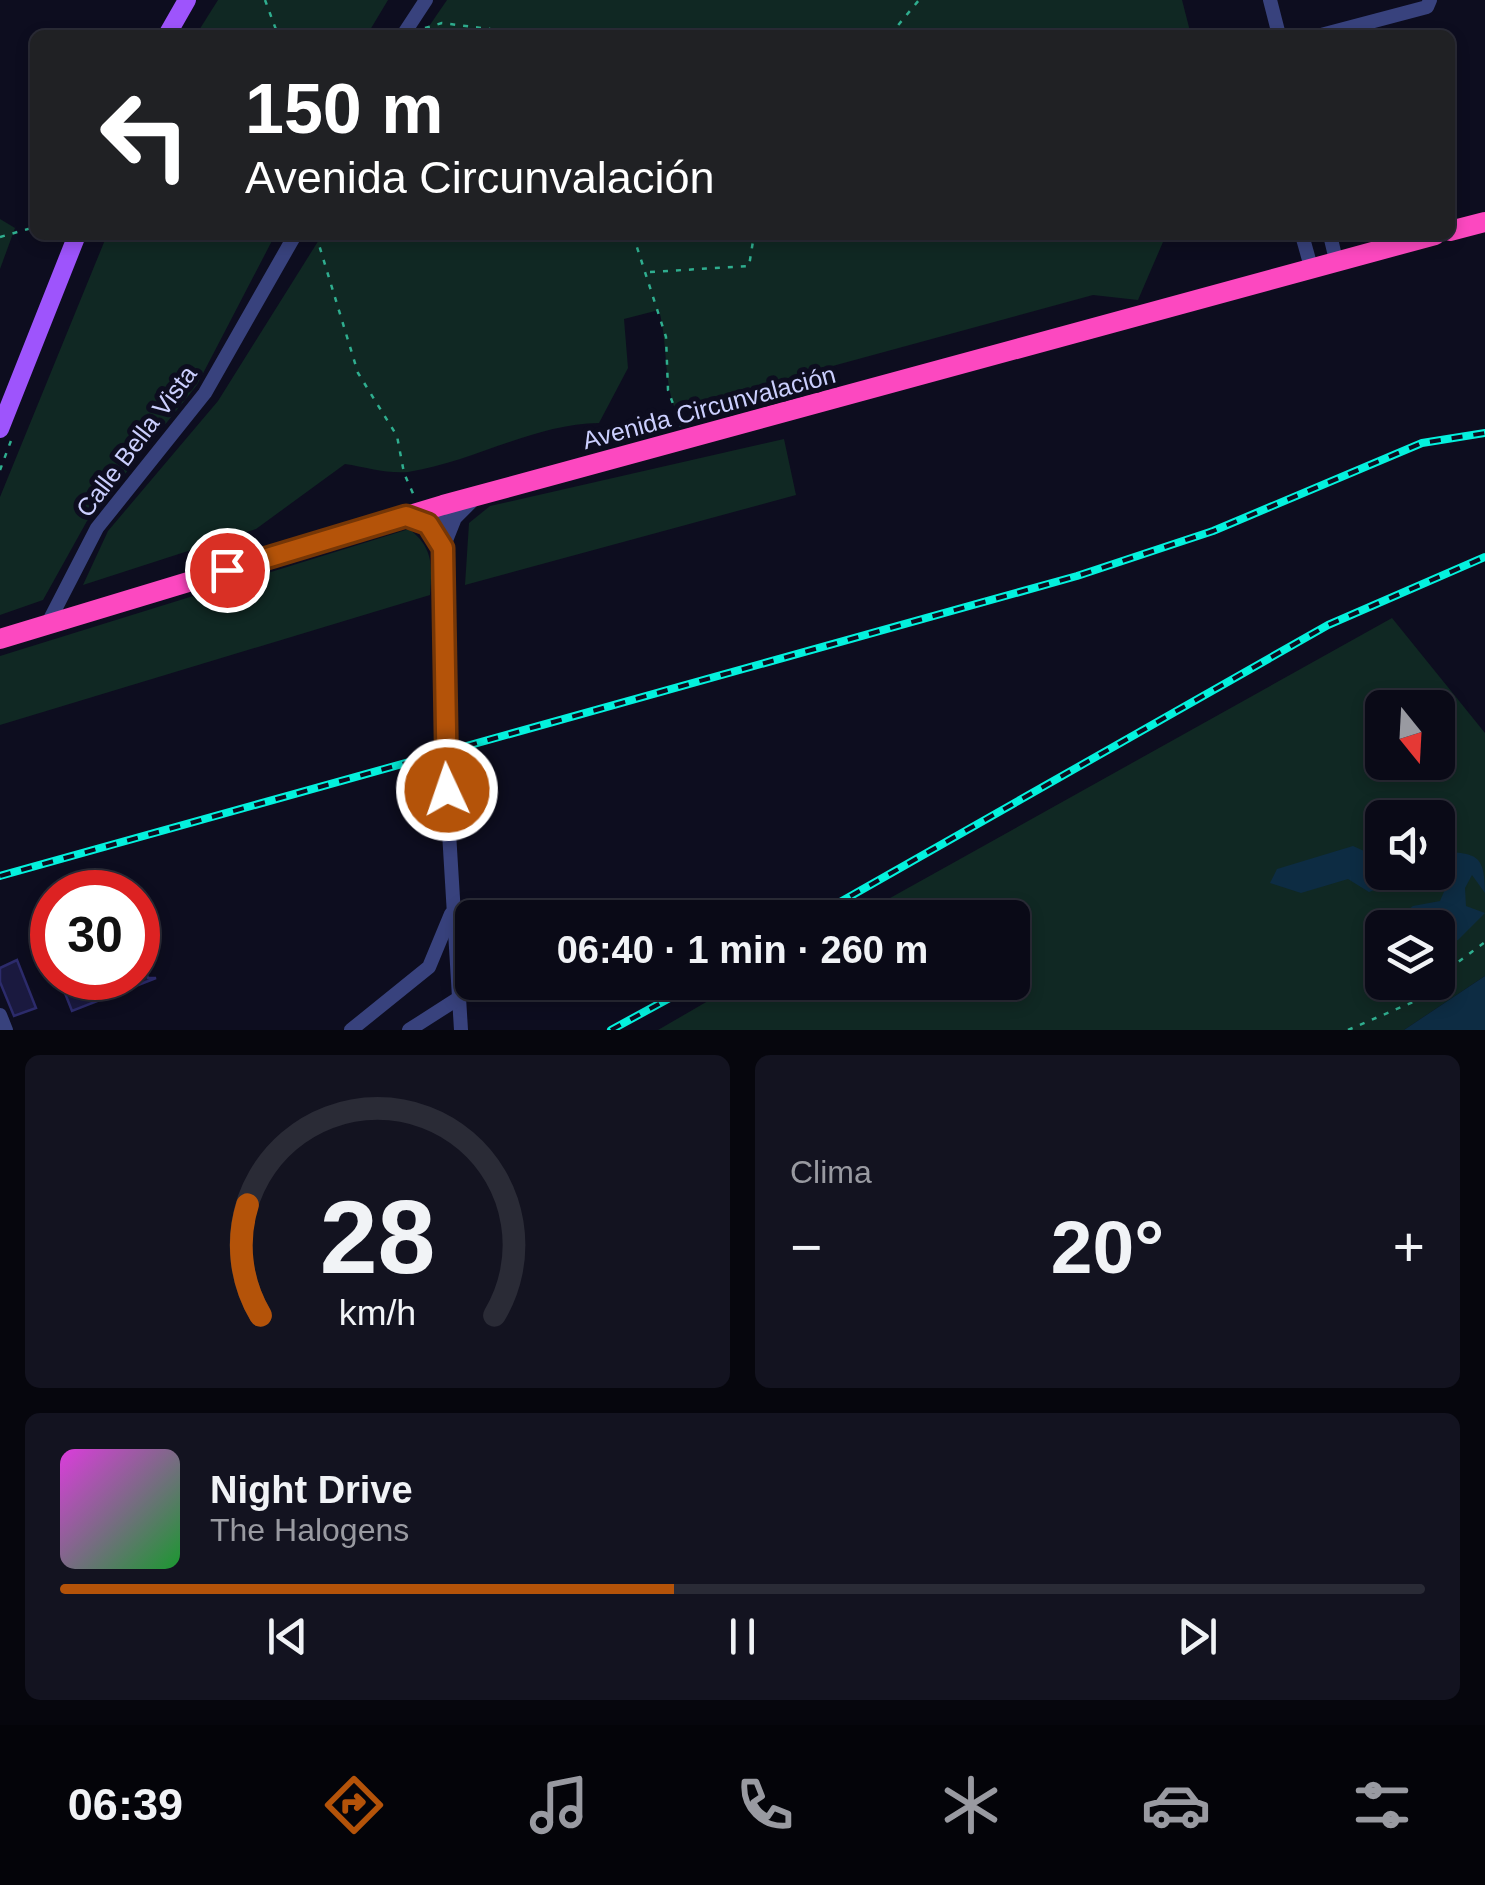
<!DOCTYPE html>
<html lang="es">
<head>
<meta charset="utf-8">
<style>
  body { margin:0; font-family:Arial,sans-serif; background:#131320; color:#f1f3f6; height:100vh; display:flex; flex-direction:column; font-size:38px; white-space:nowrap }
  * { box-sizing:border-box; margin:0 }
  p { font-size:32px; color:#999aa1 }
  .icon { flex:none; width:55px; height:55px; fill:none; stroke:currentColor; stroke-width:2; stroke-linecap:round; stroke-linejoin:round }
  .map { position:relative; height:1030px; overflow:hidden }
  .side { display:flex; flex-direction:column; gap:25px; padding:25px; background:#06060d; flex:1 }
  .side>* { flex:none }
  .banner { position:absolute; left:30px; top:30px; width:1425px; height:210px; border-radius:15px; box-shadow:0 5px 15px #0003,0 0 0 2px #2a2b36; background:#202124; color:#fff; overflow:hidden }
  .needle { width:65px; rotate:162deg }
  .fabs { position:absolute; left:1365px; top:690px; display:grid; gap:20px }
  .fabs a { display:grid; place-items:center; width:90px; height:90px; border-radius:15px; background:#0a0a17; box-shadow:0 5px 15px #0003,0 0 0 2px #2a2b36; font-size:50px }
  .speed { position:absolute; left:30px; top:870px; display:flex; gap:20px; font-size:50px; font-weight:700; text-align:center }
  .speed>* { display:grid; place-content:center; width:130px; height:130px; border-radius:50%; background:#0a0a17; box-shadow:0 5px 15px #0003,0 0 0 2px #2a2b36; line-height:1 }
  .speed .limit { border:15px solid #d22; background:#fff; color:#111 }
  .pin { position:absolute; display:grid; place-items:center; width:85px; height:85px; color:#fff; margin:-42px; border:5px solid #fff; border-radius:50%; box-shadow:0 2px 10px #0007 }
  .me { position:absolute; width:110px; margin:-55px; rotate:357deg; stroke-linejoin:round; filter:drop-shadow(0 0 8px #0008) }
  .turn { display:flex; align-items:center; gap:35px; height:210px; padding:0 50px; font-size:45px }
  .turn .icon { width:130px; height:130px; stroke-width:2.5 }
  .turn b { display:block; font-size:70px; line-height:85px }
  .big { font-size:75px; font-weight:700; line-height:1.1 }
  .side .tile { flex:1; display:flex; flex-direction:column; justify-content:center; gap:15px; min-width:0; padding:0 35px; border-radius:15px; background:#131320 }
  .side .dial { align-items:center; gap:0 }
  .dial svg { height:260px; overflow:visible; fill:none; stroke:#2a2b36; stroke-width:7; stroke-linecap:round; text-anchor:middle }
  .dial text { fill:#f1f3f6; stroke:none }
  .song { display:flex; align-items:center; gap:30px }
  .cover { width:120px; height:120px; border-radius:15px; background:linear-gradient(135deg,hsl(300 70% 55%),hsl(130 70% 35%)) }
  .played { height:10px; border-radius:5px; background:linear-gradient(90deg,#b45309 45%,#2a2b36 45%) }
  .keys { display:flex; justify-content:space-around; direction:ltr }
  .heat { display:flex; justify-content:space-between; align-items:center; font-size:55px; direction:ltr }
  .side .tiles { flex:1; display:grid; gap:25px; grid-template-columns:1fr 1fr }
  .tile:last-child { grid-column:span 2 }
  .trip { position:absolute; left:455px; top:900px; width:575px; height:100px; border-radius:15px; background:#0a0a17; box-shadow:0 5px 15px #0003,0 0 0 2px #2a2b36; font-weight:700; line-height:100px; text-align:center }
  .tabs { display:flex; height:160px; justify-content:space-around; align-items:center; background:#040409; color:#999aa1 }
  .tabs .icon { width:70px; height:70px }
  .tabs .current { color:#b45309 }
  .tabs b { font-size:45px; color:#f1f3f6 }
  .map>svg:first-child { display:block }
</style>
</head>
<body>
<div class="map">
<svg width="1485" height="1030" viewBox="0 0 1485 1030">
  <rect width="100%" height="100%" fill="#0d0d1f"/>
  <g fill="#102823" fill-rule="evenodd">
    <path d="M218 0H388L367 35H196Z"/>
    <path d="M447 0H1182L1191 35H423Z"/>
    <path d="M0 219 15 228 0 269Z"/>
    <path d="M107 235H275L197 385 87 521 43 600 0 615V497Z"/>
    <path d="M322 235H1166L1138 300 1093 295 675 409C663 377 668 343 659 310L624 319 628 368 599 423C533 424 473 462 408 472 388 474 365 467 345 464L256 529 83 585 108 531 218 401Z"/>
    <path d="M784 439 796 495 465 585 469 523 490 506Z"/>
    <path d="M409 529C434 548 432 566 430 595L0 725V656Z"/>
    <path d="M1392 618 1485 733V976L1404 1030H658L739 983 1012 982V918L856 917ZM1382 708H1438V762H1382ZM1382 818H1438V872H1382ZM1382 928H1438V982H1382Z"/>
  </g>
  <g fill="#0d2c43">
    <path d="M1353 846 1382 859V872H1438V851C1475 854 1485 852 1485 893L1472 875 1465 888 1466 906 1485 913 1458 940 1438 947V928L1385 927 1413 906 1440 901 1446 887 1427 885 1412 876 1369 892 1348 879 1301 893 1270 883 1277 869Z"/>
    <path d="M1485 976V1030H1404Z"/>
  </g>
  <g fill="#1a193f" stroke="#2c2b6b" stroke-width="2.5">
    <path d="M138 952 148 978H156L72 1011 59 978H138Z"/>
    <path d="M17 960 36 1008 14 1016 0 982V968Z"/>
  </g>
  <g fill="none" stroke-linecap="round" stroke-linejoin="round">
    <g stroke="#2fae8f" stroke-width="2.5" stroke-dasharray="5 8" stroke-linecap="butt">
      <path d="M265 0 278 35"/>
      <path d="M425 28 442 23 490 29 495 35"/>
      <path d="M890 35 919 0"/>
      <path d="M316 235 358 373 397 436 404 473 415 498"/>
      <path d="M633 235 666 337 668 390 681 426"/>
      <path d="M0 237 35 227"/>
      <path d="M650 272 749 266 754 235"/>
      <path d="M0 470 12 438"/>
      <path d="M1438 977 1485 942"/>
      <path d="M1348 1030 1413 1002 1432 982"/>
    </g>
    <g stroke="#38427d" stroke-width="14">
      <path d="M1270 0 1279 35"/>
      <path d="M403 35 426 0"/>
      <path d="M1321 35 1427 7 1430 0"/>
      <path d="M1302 235 1311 267"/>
      <path d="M1330 235 1336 260"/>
      <path d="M443 505 444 750 461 1030"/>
      <path d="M408 517 428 524 443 547"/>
      <path d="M445 543 455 518 474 499"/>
      <path d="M47 625 97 528 205 393 295 235"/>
      <path d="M0 1015 6 1030"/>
      <path d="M351 1030 429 967 451 914"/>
      <path d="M409 1030 459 998"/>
    </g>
    <g stroke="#9e54fc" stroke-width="18">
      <path d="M167 35 187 0"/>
      <path d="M0 429 77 235"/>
    </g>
    <g stroke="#fc48c0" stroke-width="20">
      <path d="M1450 231 1485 222"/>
      <path d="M0 639 443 505 1435 235"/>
    </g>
    <g stroke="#04f1dd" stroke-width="8">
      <g id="rail">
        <path d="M0 876 1077 576 1213 531 1422 443 1485 433"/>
        <path d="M812 918 1328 625 1485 557"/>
        <path d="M611 1030 699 982"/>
      </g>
    </g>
    <use href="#rail" stroke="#0d0d1f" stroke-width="4" stroke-dasharray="11" stroke-linecap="butt"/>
  </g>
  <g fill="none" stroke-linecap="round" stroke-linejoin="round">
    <g stroke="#753606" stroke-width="25">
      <path id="route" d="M227 570 406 516 428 524 443 548 447 790"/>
    </g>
    <use href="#route" stroke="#b45309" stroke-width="18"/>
  </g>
  <g text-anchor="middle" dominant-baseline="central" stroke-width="10" stroke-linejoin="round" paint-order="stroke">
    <g font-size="25" fill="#cbcffe" stroke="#0d0d1f">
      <text transform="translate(709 407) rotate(-15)">Avenida Circunvalación</text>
      <text transform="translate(136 441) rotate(-53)">Calle Bella Vista</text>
    </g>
  </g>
</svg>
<div class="fabs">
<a><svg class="needle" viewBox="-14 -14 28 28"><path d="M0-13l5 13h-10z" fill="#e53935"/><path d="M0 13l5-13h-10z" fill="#999aa1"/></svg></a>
<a><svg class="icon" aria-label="sound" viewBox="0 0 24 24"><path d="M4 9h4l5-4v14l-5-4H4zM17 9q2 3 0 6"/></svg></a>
<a><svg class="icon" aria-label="layers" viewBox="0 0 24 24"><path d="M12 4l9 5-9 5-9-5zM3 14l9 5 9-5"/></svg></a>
</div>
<div class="speed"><div class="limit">30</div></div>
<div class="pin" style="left:227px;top:570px;background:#d93025"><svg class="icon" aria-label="arrive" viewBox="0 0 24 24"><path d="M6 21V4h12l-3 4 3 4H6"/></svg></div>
<svg class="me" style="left:447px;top:790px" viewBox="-20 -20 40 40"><circle r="17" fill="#b45309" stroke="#fff" stroke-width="3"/><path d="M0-11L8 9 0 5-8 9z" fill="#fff"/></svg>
<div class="trip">06:40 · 1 min · 260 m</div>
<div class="banner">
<div class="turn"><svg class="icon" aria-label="left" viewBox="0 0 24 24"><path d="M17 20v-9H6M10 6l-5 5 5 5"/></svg><div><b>150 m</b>Avenida Circunvalación</div></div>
</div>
</div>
<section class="side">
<div class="tiles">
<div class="tile dial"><svg viewBox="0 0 100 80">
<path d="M14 69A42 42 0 1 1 86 69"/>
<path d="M14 69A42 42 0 0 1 10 35" stroke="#b45309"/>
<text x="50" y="56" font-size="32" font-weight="700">28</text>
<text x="50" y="72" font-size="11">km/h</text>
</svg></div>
<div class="tile"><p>Clima</p>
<div class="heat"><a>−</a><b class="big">20°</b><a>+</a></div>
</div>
<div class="tile">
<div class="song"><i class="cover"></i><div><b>Night Drive</b><p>The Halogens</p></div></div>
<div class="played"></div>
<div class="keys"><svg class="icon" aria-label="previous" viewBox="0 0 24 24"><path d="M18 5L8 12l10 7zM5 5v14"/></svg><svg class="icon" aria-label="pause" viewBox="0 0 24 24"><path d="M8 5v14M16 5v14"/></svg><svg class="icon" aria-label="next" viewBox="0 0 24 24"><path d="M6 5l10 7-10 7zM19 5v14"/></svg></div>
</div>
</div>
</section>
<nav class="tabs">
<b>06:39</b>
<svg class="icon current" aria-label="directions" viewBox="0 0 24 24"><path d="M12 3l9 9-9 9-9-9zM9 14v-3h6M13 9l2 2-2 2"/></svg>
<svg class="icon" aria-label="music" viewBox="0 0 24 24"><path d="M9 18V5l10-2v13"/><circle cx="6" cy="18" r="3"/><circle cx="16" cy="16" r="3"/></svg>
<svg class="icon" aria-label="phone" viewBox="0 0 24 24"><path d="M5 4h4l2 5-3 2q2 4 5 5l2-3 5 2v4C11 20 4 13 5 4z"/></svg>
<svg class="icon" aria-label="climate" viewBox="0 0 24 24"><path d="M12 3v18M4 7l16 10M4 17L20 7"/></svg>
<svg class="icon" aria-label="car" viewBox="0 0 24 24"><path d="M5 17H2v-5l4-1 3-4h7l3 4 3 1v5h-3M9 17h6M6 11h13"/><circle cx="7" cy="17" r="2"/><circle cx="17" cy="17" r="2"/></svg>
<svg class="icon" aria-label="filters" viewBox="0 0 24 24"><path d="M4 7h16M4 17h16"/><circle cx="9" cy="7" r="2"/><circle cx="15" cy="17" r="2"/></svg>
</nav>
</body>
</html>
